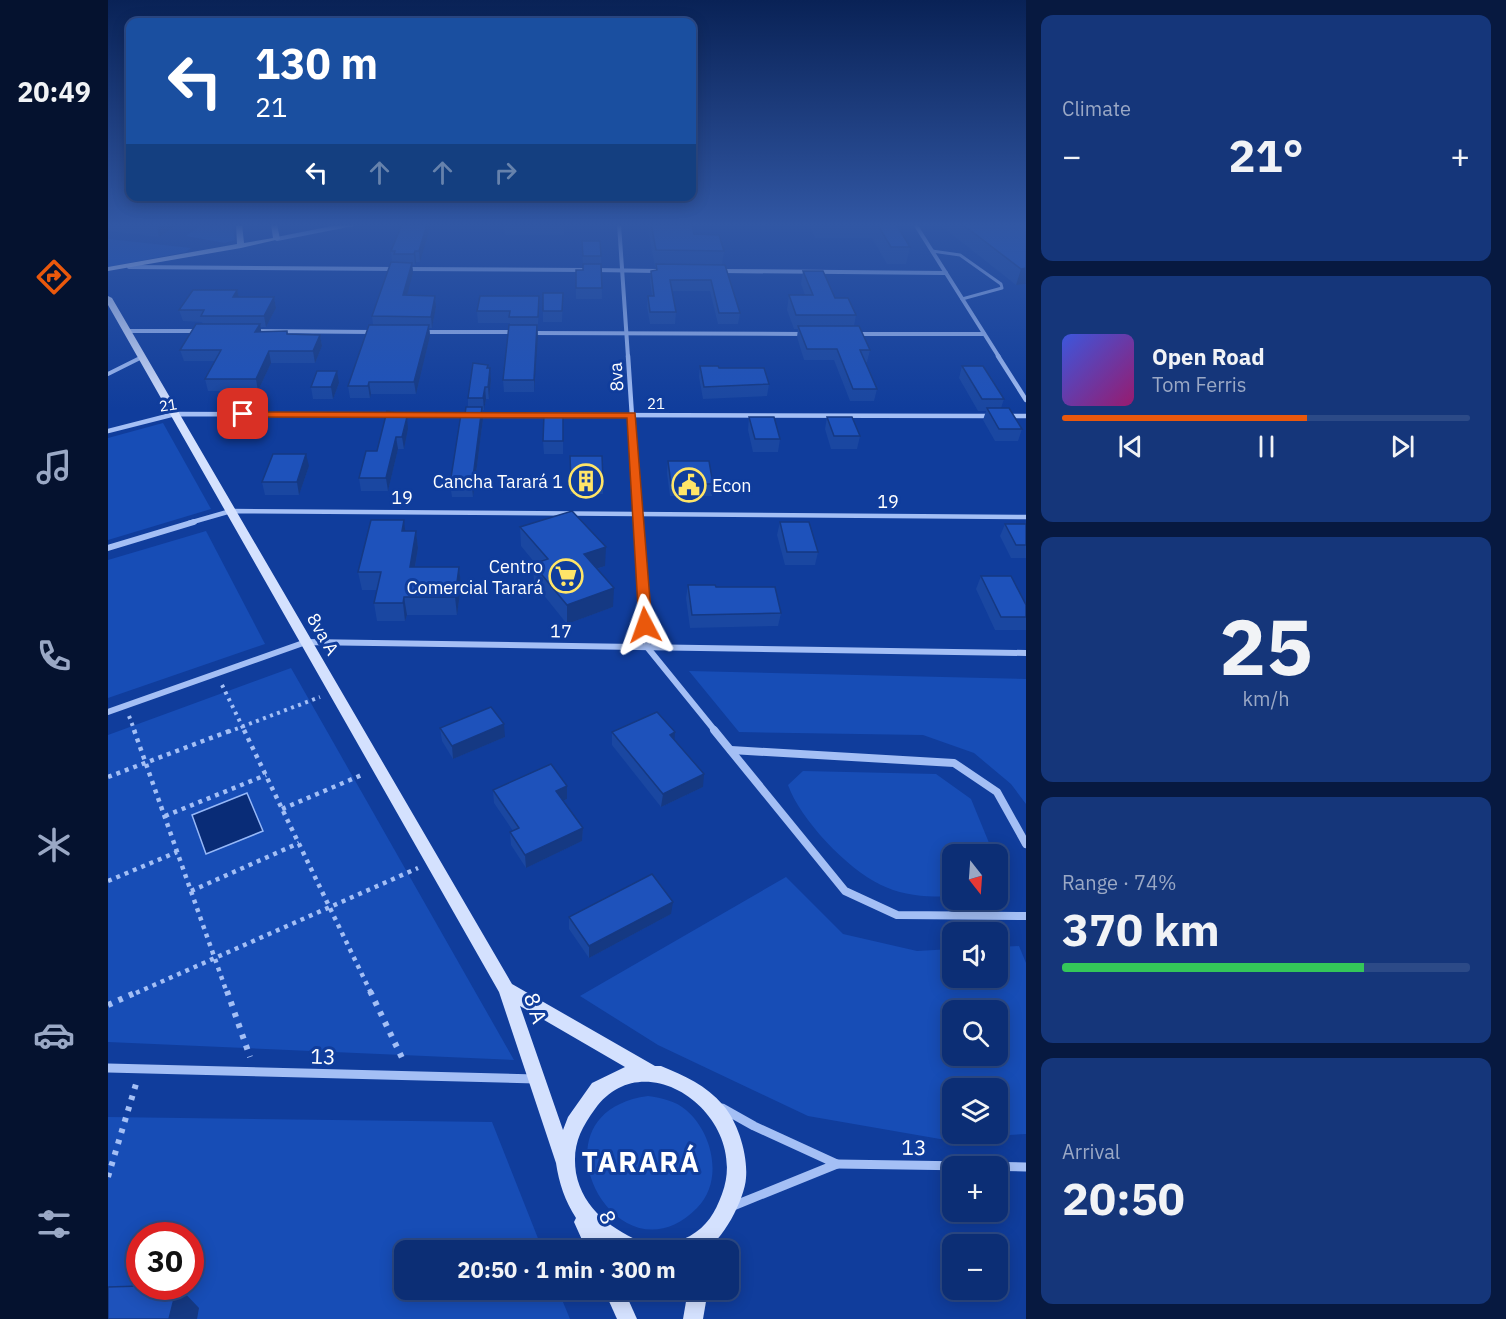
<!DOCTYPE html>
<html lang="en">
<head>
<meta charset="utf-8">
<style>
  body { margin:0; font-family:"IBM Plex Sans",sans-serif; background:#15367a; color:#f1f3f6; height:100vh; display:flex; flex-direction:column; font-size:22px; white-space:nowrap }
  * { box-sizing:border-box; margin:0 }
  p { font-size:20px; color:#9aa8c5 }
  .icon { flex:none; width:33px; height:33px; fill:none; stroke:currentColor; stroke-width:2; stroke-linecap:round; stroke-linejoin:round }
  .map { position:relative; flex:1; overflow:hidden }
  .panel { display:flex; flex-direction:column; gap:15px; padding:15px; background:#071940; width:480px }
  .panel>* { flex:none }
  .banner { position:absolute; left:18px; top:18px; width:570px; height:183px; border-radius:12px; box-shadow:0 3px 15px #0003,0 0 0 2px #2c4a87; background:#1a4fa0; color:#fff; overflow:hidden }
  .needle { width:39px; rotate:163deg }
  .fabs { position:absolute; left:834px; top:844px; display:grid; gap:12px }
  .fabs a { display:grid; place-items:center; width:66px; height:66px; border-radius:12px; background:#0c2e75; box-shadow:0 3px 15px #0003,0 0 0 2px #2c4a87; font-size:30px }
  .speed { position:absolute; left:18px; top:1222px; display:flex; gap:12px; font-size:30px; font-weight:700; text-align:center }
  .speed>* { display:grid; place-content:center; width:78px; height:78px; border-radius:50%; background:#0c2e75; box-shadow:0 3px 15px #0003,0 0 0 2px #2c4a87; line-height:1 }
  .speed .limit { border:9px solid #d22; background:#fff; color:#111 }
  .pin { position:absolute; display:grid; place-items:center; width:51px; height:51px; color:#fff; margin:-26px; border-radius:12px; box-shadow:0 3px 9px #0006 }
  .me { position:absolute; width:66px; margin:-33px; rotate:356deg; stroke-linejoin:round; filter:drop-shadow(0 0 4px #0008) }
  .turn { display:flex; align-items:center; gap:21px; height:126px; padding:0 30px; font-size:27px }
  .turn .icon { width:78px; height:78px; stroke-width:2.5 }
  .turn b { display:block; font-size:42px; line-height:51px }
  .lanes { display:flex; align-items:center; height:57px; padding:0 30px; background:#0003; justify-content:center; gap:30px; direction:ltr }
  .lanes .off { opacity:.35 }
  .big { font-size:45px; font-weight:800; line-height:1.1 }
  .panel .card { flex:1; display:flex; flex-direction:column; justify-content:center; gap:9px; min-width:0; padding:0 21px; border-radius:12px; background:#15367a }
  .panel .dial { align-items:center; gap:0 }
  .dial b { font-size:78px; line-height:1 }
  .song { display:flex; align-items:center; gap:18px }
  .cover { width:72px; height:72px; border-radius:9px; background:linear-gradient(135deg,hsl(230 70% 55%),hsl(320 70% 35%)) }
  .played { height:6px; border-radius:3px; background:linear-gradient(90deg,#ea580c 60%,#2c4a87 60%) }
  .keys { display:flex; justify-content:space-around; direction:ltr }
  .heat { display:flex; justify-content:space-between; align-items:center; font-size:33px; direction:ltr }
  .charge { height:9px; border-radius:4px; background:linear-gradient(90deg,#34c759 74%,#2c4a87 0) }
  .trip { position:absolute; left:286px; top:1240px; width:345px; height:60px; border-radius:12px; background:#0c2e75; box-shadow:0 3px 15px #0003,0 0 0 2px #2c4a87; font-weight:800; line-height:60px; text-align:center }
  main { display:flex; flex:1; min-height:0 }
  .tab-bar { display:flex; flex-direction:column; width:108px; justify-content:space-around; align-items:center; background:#05122f; color:#9aa8c5 }
  .tab-bar .icon { width:42px; height:42px }
  .tab-bar .active { color:#ea580c }
  .tab-bar b { font-size:27px; color:#f1f3f6 }
  .map>svg:first-child { display:block }
</style>
</head>
<body>
<main>
<nav class="tab-bar">
<b>20:49</b>
<svg class="icon active" aria-label="directions" viewBox="0 0 24 24"><path d="M12 3l9 9-9 9-9-9zM9 14v-3h6M13 9l2 2-2 2"/></svg>
<svg class="icon" aria-label="music" viewBox="0 0 24 24"><path d="M9 18V5l10-2v13"/><circle cx="6" cy="18" r="3"/><circle cx="16" cy="16" r="3"/></svg>
<svg class="icon" aria-label="phone" viewBox="0 0 24 24"><path d="M5 4h4l2 5-3 2q2 4 5 5l2-3 5 2v4C11 20 4 13 5 4z"/></svg>
<svg class="icon" aria-label="climate" viewBox="0 0 24 24"><path d="M12 3v18M4 7l16 10M4 17L20 7"/></svg>
<svg class="icon" aria-label="car" viewBox="0 0 24 24"><path d="M5 17H2v-5l4-1 3-4h7l3 4 3 1v5h-3M9 17h6M6 11h13"/><circle cx="7" cy="17" r="2"/><circle cx="17" cy="17" r="2"/></svg>
<svg class="icon" aria-label="filters" viewBox="0 0 24 24"><path d="M4 7h16M4 17h16"/><circle cx="9" cy="7" r="2"/><circle cx="15" cy="17" r="2"/></svg>
</nav>
<div class="map">
<svg width="918" height="1319" viewBox="0 0 918 1319">
  <rect width="100%" height="100%" fill="#103d9c"/>
  <g fill="#174db6" fill-rule="evenodd">
    <path d="M90 224H124L127 240 117 243 78 236 91 227Z"/>
    <path d="M0 239 83 248 78 252 0 267Z"/>
    <path d="M55 423 103 509 0 540V438Z"/>
    <path d="M98 531 157 644 0 698V560Z"/>
    <path d="M183 668 406 1060 0 1042V735Z"/>
    <path d="M581 671 918 679V804L903 784 866 753 815 735 631 732Z"/>
    <path d="M695 771 828 774 863 799 886 855H844V895C823 899 793 895 773 885 739 869 692 819 680 785Z"/>
    <path d="M678 877 735 934 809 951 844 949V978H890V947L911 946 918 963V1134L832 1139 700 1116 550 1045 472 996ZM844 1011H890V1056H844ZM844 1089H890V1134H844Z"/>
    <path d="M540 1096C554 1098 568 1101 578 1110 605 1133 616 1181 589 1208 509 1290 415 1113 540 1096Z"/>
    <path d="M0 1117 384 1122 435 1251H297V1290H450L462 1319H0ZM32 1236H82V1287H32Z"/>
  </g>
  <path fill="#092c77" stroke="#96b8f8" stroke-width="1.5" d="M139 793 155 831 98 854 84 815Z"/>
  <g fill="none" stroke-linecap="round" stroke-linejoin="round">
    <g stroke="#a4bff5" stroke-width="4" stroke-dasharray="3 4.5" stroke-linecap="butt">
      <path d="M114 685 137 732"/>
      <path d="M21 716 27 732"/>
      <path d="M120 732 212 697"/>
    </g>
    <g stroke="#a4bff5" stroke-width="4.5" stroke-dasharray="4 5" stroke-linecap="butt">
      <path d="M26 730 119 993"/>
      <path d="M136 730 263 993"/>
      <path d="M0 777 124 730"/>
      <path d="M174 809 256 774"/>
      <path d="M57 816 158 775"/>
      <path d="M0 881 69 852"/>
      <path d="M83 891 191 843"/>
      <path d="M28 993 310 868"/>
    </g>
    <g stroke="#a4bff5" stroke-width="6" stroke-dasharray="4.5 7" stroke-linecap="butt">
      <path d="M119 991 142 1057"/>
      <path d="M262 991 296 1062"/>
      <path d="M0 1005 31 991"/>
      <path d="M0 1177 28 1084"/>
    </g>
    <path stroke="#a4bff5" stroke-width="3" d="M824 251 852 255 893 284 894 288 854 299"/>
    <path stroke="#a4bff5" stroke-width="4" d="M0 374 34 357"/>
    <g stroke="#a4bff5" stroke-width="4">
      <path d="M511 224 520 357"/>
      <path d="M807 224 891 357"/>
      <path d="M169 239 245 224"/>
      <path d="M21 267 288 269"/>
      <path d="M299 269 477 270"/>
      <path d="M488 270 549 271"/>
      <path d="M614 271 838 273"/>
      <path d="M19 331H91"/>
      <path d="M146 331 265 332"/>
      <path d="M314 332H406"/>
      <path d="M422 333 697 334"/>
      <path d="M749 334H876"/>
    </g>
    <g stroke="#a4bff5" stroke-width="4.5">
      <path d="M520 356 531 523"/>
      <path d="M890 356 918 400"/>
      <path d="M901 416H918"/>
      <path d="M0 431 67 414 884 416"/>
      <path d="M81 523 123 511 918 517"/>
    </g>
    <g stroke="#a4bff5" stroke-width="6">
      <path d="M531 522 539 647 608 732"/>
      <path d="M0 548 86 522"/>
      <path d="M0 712 198 642 918 653"/>
    </g>
    <g stroke="#a4bff5" stroke-width="8">
      <path d="M606 730 737 891 789 915 918 916"/>
      <path d="M623 750 846 763 889 792 918 844"/>
    </g>
    <g stroke="#a4bff5" stroke-width="9">
      <path d="M0 1068 428 1079"/>
      <path d="M614 1108 646 1126 729 1164 625 1206"/>
      <path d="M729 1164 918 1167"/>
    </g>
    <g fill="#d4e1fe" fill-rule="evenodd">
      <path d="M128 224H134L136 243 165 238 163 224H169L172 239 133 248 0 271V267L129 244Z"/>
      <path d="M0 296 4 298 404 984 547 1066H553C577 1076 598 1085 615 1105 630 1122 640 1155 638 1178 637 1198 614 1244 594 1251 584 1254 568 1251 557 1251L560 1244C567 1241 575 1240 582 1236 599 1226 607 1213 614 1194 643 1117 537 1039 487 1109 472 1130 464 1146 468 1173 475 1210 505 1230 538 1244L541 1251H507L496 1245 499 1251H479L466 1222 468 1218C457 1201 451 1183 448 1163L391 992 0 305ZM412 1006 517 1067 484 1083 460 1117 455 1130Z"/>
      <path d="M496 1290H516L529 1319H509Z"/>
      <path d="M580 1290H600L595 1319H575Z"/>
    </g>
  </g>
  <g fill="#1a47a1">
    <path d="M0 224H71L51 237 0 231Z"/>
    <path d="M294 224H321L322 228 312 262H308L307 265H304L305 273 299 295 327 296 328 307 324 328H321L322 336 308 394H263L262 398H242L240 386 265 325 264 316 287 262H284L283 251Z"/>
    <path d="M396 224H456V235H397Z"/>
    <path d="M539 224H584L586 234 616 251 614 265 632 313 630 324H610L602 291H564L568 312 567 324H542L539 307 540 296H544L542 281 543 271 548 270V267H547Z"/>
    <path d="M701 224H788L802 247 798 264H779L764 238H707Z"/>
    <path d="M831 224H918V284L908 285Z"/>
    <path d="M474 241 493 256 494 299H468V270H475Z"/>
    <path d="M695 271 748 315 746 326 762 350 759 362H757L769 389 766 401H742L726 360H696L689 337 690 329H686L679 310 681 295H697L693 284Z"/>
    <path d="M129 290 131 297H166L168 308 158 327H152L153 332 179 331 180 334 212 335 214 346 207 363H163L150 391H100L97 379 107 361H76L72 350 95 324 94 322 75 321 71 310Z"/>
    <path d="M455 293 454 322H435V311Z"/>
    <path d="M431 307 426 392H396L395 380 402 323H370L369 311Z"/>
    <path d="M380 365 383 380 381 399H378L376 410H375V419L365 497H344L342 484 357 414 360 407V398Z"/>
    <path d="M592 366 611 368 661 384 659 396 595 399 591 377Z"/>
    <path d="M854 366 896 399 893 408 914 429 910 441H887L875 420 878 411H870L851 378Z"/>
    <path d="M231 383 225 399H205L203 387Z"/>
    <path d="M294 414 300 429 296 449H290L280 491H253L251 478Z"/>
    <path d="M455 415V454H436L435 441Z"/>
    <path d="M641 417 672 439 670 452H645L640 430Z"/>
    <path d="M719 417 752 436 749 449H723L717 429Z"/>
    <path d="M462 456 495 481V494H462Z"/>
    <path d="M560 461 605 484 604 496H562L559 473Z"/>
    <path d="M201 466 191 495H157L154 482Z"/>
    <path d="M672 522 710 552 707 565H677L669 535Z"/>
    <path d="M897 524H918V558H903L892 536Z"/>
    <path d="M412 527 497 566 489 569 505 607 459 624 426 583 425 564 427 563 413 546Z"/>
    <path d="M297 531H308L310 548 307 567H351L353 585 349 615H299L297 621H269L266 603 269 590H254L250 572Z"/>
    <path d="M873 576 918 617V630H887L868 589Z"/>
    <path d="M580 585 608 587 673 613 670 626 582 628 578 598Z"/>
    <path d="M332 728 397 737 345 759 334 741Z"/>
    <path d="M504 732 566 740 595 787 553 807 504 745Z"/>
    <path d="M385 790 459 799 455 801 475 828 474 841 418 868 403 845 402 832 405 831 386 803Z"/>
    <path d="M563 914 481 958 461 929V917Z"/>
  </g>
  <g fill="#153983">
    <path d="M48 224H71L51 237Z"/>
    <path d="M319 224H321L322 228 312 262 311 251Z"/>
    <path d="M307 251 308 262 307 265 306 254Z"/>
    <path d="M304 263 305 273 296 307 295 295Z"/>
    <path d="M918 268V284L908 285 913 269Z"/>
    <path d="M129 290 132 301 125 297Z"/>
    <path d="M327 296 328 307 324 328 323 317Z"/>
    <path d="M166 297 168 308 158 327 156 316Z"/>
    <path d="M152 324 154 336 147 332Z"/>
    <path d="M321 325 322 336 308 394 306 382Z"/>
    <path d="M429 325 430 337 426 392V380Z"/>
    <path d="M212 335 214 346 207 363 205 351Z"/>
    <path d="M161 351 163 363 150 391 148 379Z"/>
    <path d="M382 368 383 380 381 399 380 387Z"/>
    <path d="M229 371 231 383 225 399 223 387Z"/>
    <path d="M261 382 263 394 262 398 260 386Z"/>
    <path d="M377 387 378 399 376 410 375 398Z"/>
    <path d="M374 407 375 419 365 497 364 485Z"/>
    <path d="M299 417 300 429 296 449 294 437Z"/>
    <path d="M288 437 290 449 280 491 278 478Z"/>
    <path d="M198 454 201 466 191 495 189 482Z"/>
    <path d="M296 520 298 538 294 531Z"/>
    <path d="M308 531 310 548 304 584 302 567Z"/>
    <path d="M498 547 497 566 475 573 476 554Z"/>
    <path d="M351 567 353 585 349 615 347 597Z"/>
    <path d="M506 588 505 607 459 624V605Z"/>
    <path d="M296 597 299 615 297 621 295 603Z"/>
    <path d="M396 724 397 737 345 759 344 746Z"/>
    <path d="M567 732 566 746 562 735Z"/>
    <path d="M596 774 595 787 553 807 555 794Z"/>
    <path d="M459 786V799L448 804V791Z"/>
    <path d="M475 828 474 841 418 868 417 855Z"/>
    <path d="M565 902 563 914 481 958V946Z"/>
    <path d="M69 1287H71L91 1308 89 1319H61Z"/>
  </g>
  <g fill="#1e52bb" stroke="#153983" stroke-width="1.5">
    <path d="M294 224H319L311 251H307L306 254H286L287 251H283Z"/>
    <path d="M543 224H584L586 234 611 235 616 251 548 250Z"/>
    <path d="M769 224H788L802 247H783Z"/>
    <path d="M854 224H918V268L913 269Z"/>
    <path d="M474 241H492L493 256H475Z"/>
    <path d="M283 262 304 263 295 295 327 296 323 317 264 316Z"/>
    <path d="M475 264H493L494 288H468V270H475Z"/>
    <path d="M548 264 617 265 632 313H611L603 280H562L568 312H542L540 296H546L543 271 549 270Z"/>
    <path d="M695 271H715L727 298H740L748 315H688L681 295H705Z"/>
    <path d="M85 290H129L125 297H166L156 316H93L96 310H71Z"/>
    <path d="M435 293H455L454 311H435Z"/>
    <path d="M372 296H431L430 317H401L402 311H369Z"/>
    <path d="M88 324H152L147 332 179 331V334L212 335 205 351H161L148 379H97L113 350H72Z"/>
    <path d="M261 325H321L306 382H261L260 386H240Z"/>
    <path d="M401 325H429L426 380H395Z"/>
    <path d="M690 326H751L762 350H752L769 389H745L729 349H699Z"/>
    <path d="M365 363 380 365 379 368H382L380 387H377L375 398H360Z"/>
    <path d="M592 366H610L611 368H656L661 384 596 387Z"/>
    <path d="M854 366H875L896 399H874Z"/>
    <path d="M209 371H229L223 387H203Z"/>
    <path d="M358 407H374L364 485 342 484 353 414H357Z"/>
    <path d="M879 408H901L914 429H891Z"/>
    <path d="M279 411 294 414 293 417H299L294 437H288L278 478H251L258 451H269Z"/>
    <path d="M436 415H455V441H435Z"/>
    <path d="M641 417H666L672 439H647Z"/>
    <path d="M719 417H744L752 436H726Z"/>
    <path d="M165 454H198L189 482H154Z"/>
    <path d="M462 456H494L495 481H463Z"/>
    <path d="M560 461H601L605 484H563Z"/>
    <path d="M464 511 498 547 476 554 506 588 459 605 425 564 440 559 412 527Z"/>
    <path d="M263 520H296L294 531H308L302 567H351L347 597H296L295 603H266L273 572H250Z"/>
    <path d="M672 522H701L710 552H679Z"/>
    <path d="M897 524H918V545H908Z"/>
    <path d="M873 576H903L918 605V617H893Z"/>
    <path d="M580 585H607L608 587H667L673 613 584 615Z"/>
    <path d="M383 707 396 724 344 746 332 728Z"/>
    <path d="M549 712 567 732 562 735 596 774 555 794 504 732Z"/>
    <path d="M443 764 459 786 448 791 475 828 417 855 402 832 411 828 385 790Z"/>
    <path d="M544 874 565 902 481 946 461 917Z"/>
    <path d="M32 1286V1287H69L61 1319H0V1287Z"/>
  </g>
  <linearGradient id="sky" x2="0" y2="1"><stop stop-color="#092256"/><stop offset="0.55" stop-color="#3157a4"/><stop offset="1" stop-color="#3157a4" stop-opacity="0"/></linearGradient>
  <rect width="918" height="409" fill="url(#sky)"/>
  <path fill="#ea580c" stroke="#983908" stroke-width="1.5" d="M132 412 527 413 544 625 537 630 531 625 519 418 135 417 130 414Z"/>
  <defs>
    <g id="building-ring" transform="scale(1.725)"><circle r="9.5" fill="#103d9c" stroke="#ffe568" stroke-width="1.5"/><path d="M-4-6H4V6H1V3H-1V6H-4ZM-2.5-4.3h1.7v1.8h-1.7ZM.8-4.3h1.7v1.8H.8ZM-2.5-1h1.7V.8h-1.7ZM.8-1h1.7V.8H.8Z" fill="#ffe568"/></g>
    <g id="civic-ring" transform="scale(1.725)"><circle r="9.5" fill="#103d9c" stroke="#ffe568" stroke-width="1.5"/><path d="M-.6-6.5H3V-4.5H.6V-3L4-1V1h2V6H-6V1h2V-1L-.6-3ZM-1.2 2.5V6h2.4V2.5Z" fill="#ffe568"/></g>
    <g id="supermarket-ring" transform="scale(1.725)"><circle r="9.5" fill="#103d9c" stroke="#ffe568" stroke-width="1.5"/><path d="M-6-5.5h2.5l.6 2H6L4.5 2H-2.5L-4.4-4H-6ZM-1.5 3.2a1.3 1.3 0 1 0 .1 0ZM3 3.2a1.3 1.3 0 1 0 .1 0Z" fill="#ffe568"/></g>
  </defs>
  <g fill-rule="evenodd">
    <use href="#building-ring" x="478" y="481"/>
    <use href="#civic-ring" x="581" y="485"/>
    <use href="#supermarket-ring" x="458" y="576"/>
  </g>
  <g text-anchor="middle" dominant-baseline="central" stroke-width="6" stroke-linejoin="round" paint-order="stroke">
    <g font-size="15" fill="#fff" stroke="#103d9c">
      <text x="548" y="403">21</text>
      <text transform="translate(60 405) rotate(-9)">21</text>
    </g>
    <g font-size="18" fill="#fff" stroke="#103d9c">
      <text transform="translate(508 377) rotate(-94)">8va</text>
      <text x="294" y="497">19</text>
      <text x="780" y="501">19</text>
      <text transform="translate(453 631) rotate(1)">17</text>
      <text transform="translate(215 634) rotate(60)">8va A</text>
    </g>
    <g font-size="18" fill="#fff" stroke="#103d9c" text-anchor="end">
      <text x="455" y="481">Cancha Tarará 1</text>
      <text x="604" y="485" text-anchor="start">Econ</text>
      <text x="435" y="566">Centro<tspan x="435" dy="21">Comercial Tarará</tspan></text>
    </g>
    <g font-size="21" fill="#fff" stroke="#103d9c">
      <text transform="translate(428 1008) rotate(71)">8 A</text>
      <text transform="translate(215 1056) rotate(2)">13</text>
      <text transform="translate(806 1147) rotate(1)">13</text>
      <text transform="translate(500 1217) rotate(66)">8</text>
    </g>
    <g font-size="28" font-weight="bold" letter-spacing="1.5" fill="#fff" stroke="#103d9c">
      <text x="533" y="1161">TARARÁ</text>
    </g>
  </g>
</svg>
<div class="fabs">
<a><svg class="needle" viewBox="-14 -14 28 28"><path d="M0-13l5 13h-10z" fill="#e53935"/><path d="M0 13l5-13h-10z" fill="#9aa8c5"/></svg></a>
<a><svg class="icon" aria-label="sound" viewBox="0 0 24 24"><path d="M4 9h4l5-4v14l-5-4H4zM17 9q2 3 0 6"/></svg></a>
<a><svg class="icon" aria-label="search" viewBox="0 0 24 24"><circle cx="10" cy="10" r="6"/><path d="M15 15l6 6"/></svg></a>
<a><svg class="icon" aria-label="layers" viewBox="0 0 24 24"><path d="M12 4l9 5-9 5-9-5zM3 14l9 5 9-5"/></svg></a>
<a>+</a>
<a>−</a>
</div>
<div class="speed"><div class="limit">30</div></div>
<div class="pin" style="left:135px;top:414px;background:#d93025"><svg class="icon" aria-label="arrive" viewBox="0 0 24 24"><path d="M6 21V4h12l-3 4 3 4H6"/></svg></div>
<svg class="me" style="left:537px;top:625px" viewBox="-20 -20 40 40"><path d="M0-17L14 15 0 8-14 15z" fill="#ea580c" stroke="#fff" stroke-width="4"/></svg>
<div class="trip">20:50 · 1 min · 300 m</div>
<div class="banner">
<div class="turn"><svg class="icon" aria-label="left" viewBox="0 0 24 24"><path d="M17 20v-9H6M10 6l-5 5 5 5"/></svg><div><b>130 m</b>21</div></div>
<div class="lanes"><svg class="icon" aria-label="left" viewBox="0 0 24 24"><path d="M17 20v-9H6M10 6l-5 5 5 5"/></svg><svg class="icon off" aria-label="ahead" viewBox="0 0 24 24"><path d="M12 20V5M6 11l6-6 6 6"/></svg><svg class="icon off" aria-label="ahead" viewBox="0 0 24 24"><path d="M12 20V5M6 11l6-6 6 6"/></svg><svg class="icon off" aria-label="right" viewBox="0 0 24 24"><path d="M7 20v-9h11M14 6l5 5-5 5"/></svg></div>
</div>
</div>
<section class="panel">
<div class="card"><p>Climate</p>
<div class="heat"><a>−</a><b class="big">21°</b><a>+</a></div>
</div>
<div class="card">
<div class="song"><i class="cover"></i><div><b>Open Road</b><p>Tom Ferris</p></div></div>
<div class="played"></div>
<div class="keys"><svg class="icon" aria-label="previous" viewBox="0 0 24 24"><path d="M18 5L8 12l10 7zM5 5v14"/></svg><svg class="icon" aria-label="pause" viewBox="0 0 24 24"><path d="M8 5v14M16 5v14"/></svg><svg class="icon" aria-label="next" viewBox="0 0 24 24"><path d="M6 5l10 7-10 7zM19 5v14"/></svg></div>
</div>
<div class="card dial"><b>25</b><p>km/h</p></div>
<div class="card"><p>Range · 74%</p><b class="big">370 km</b><div class="charge"></div></div>
<div class="card"><p>Arrival</p><b class="big">20:50</b></div>
</section>
</main>
</body>
</html>
